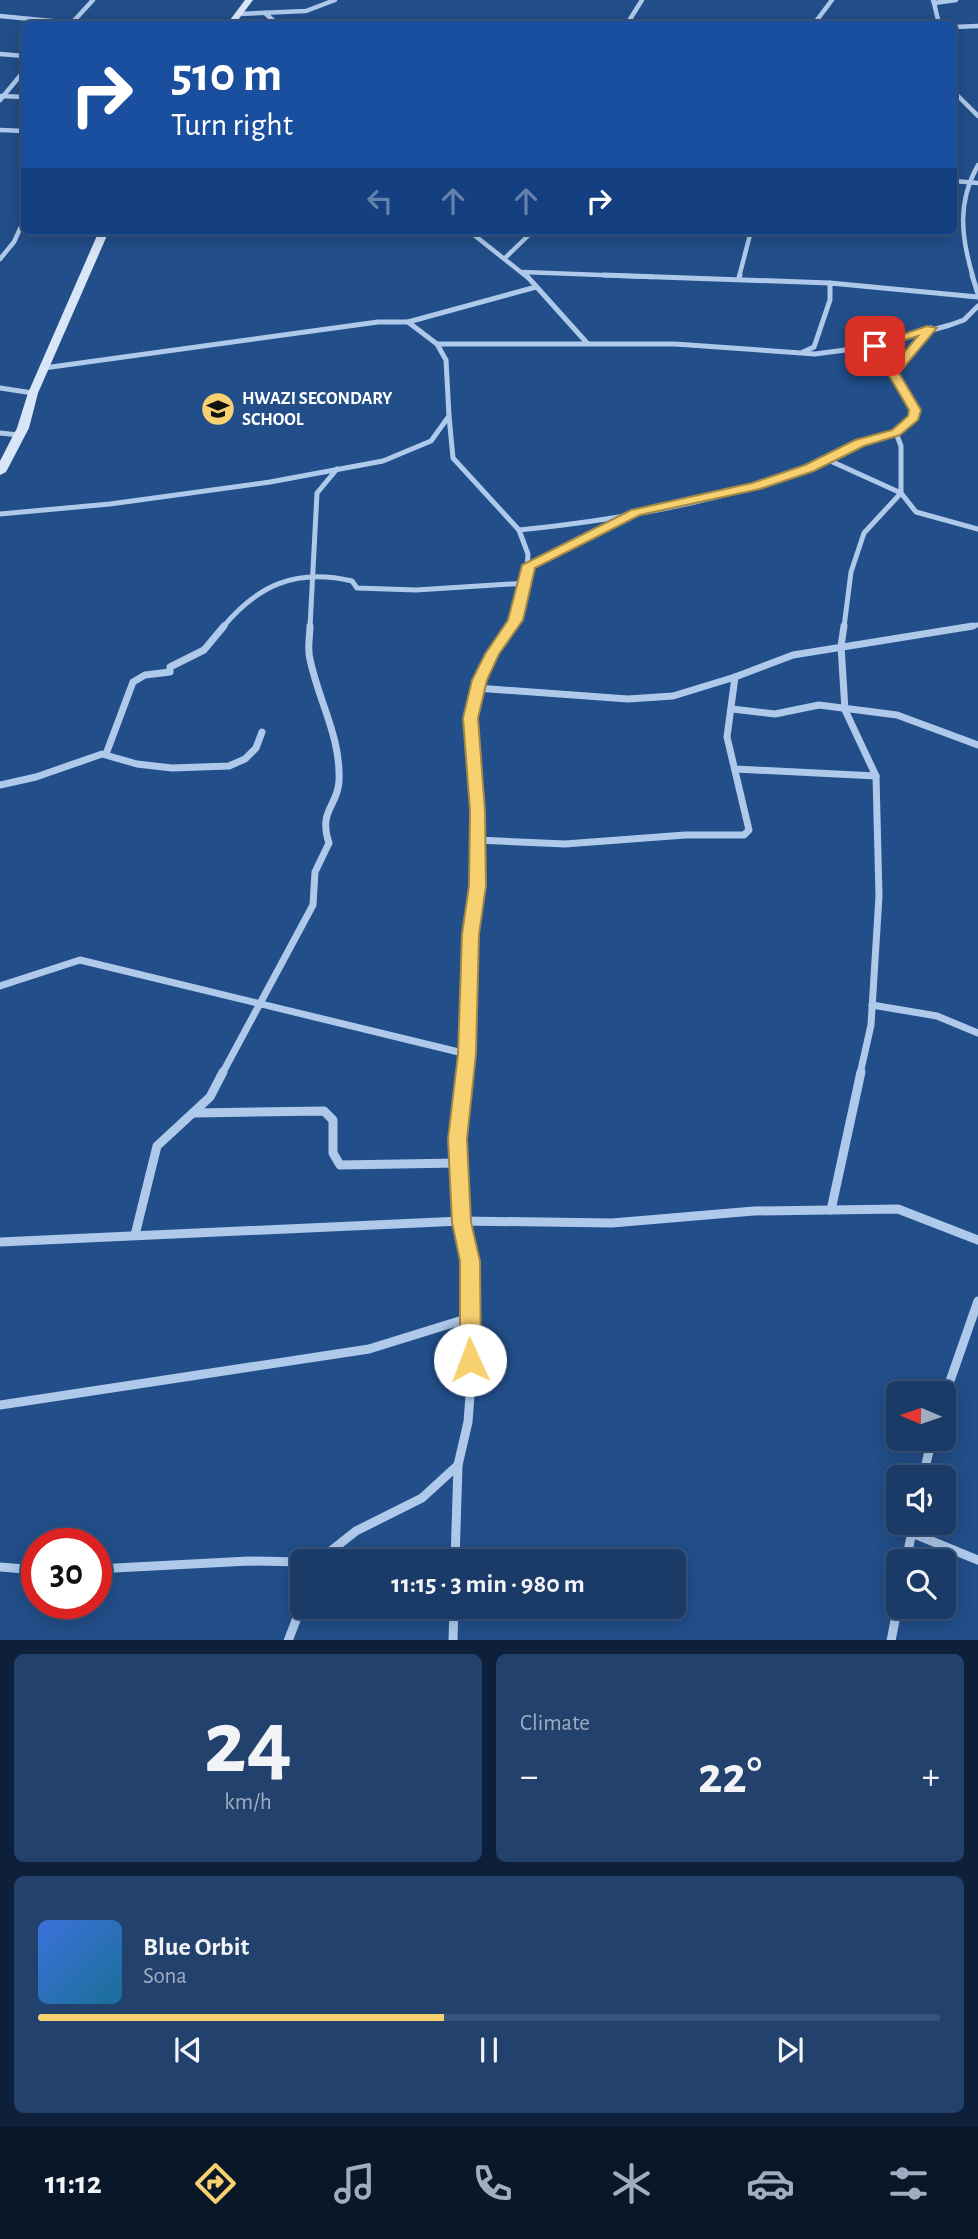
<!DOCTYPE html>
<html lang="en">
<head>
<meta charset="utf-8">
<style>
  body { margin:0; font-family:"Alegreya Sans",sans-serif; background:#23416d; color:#f1f3f6; height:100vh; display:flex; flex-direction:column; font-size:26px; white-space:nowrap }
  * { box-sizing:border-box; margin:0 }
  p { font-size:23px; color:#9fadc0 }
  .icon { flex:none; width:38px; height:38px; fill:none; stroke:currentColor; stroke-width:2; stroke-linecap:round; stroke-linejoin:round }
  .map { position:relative; height:1640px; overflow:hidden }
  .drawer { display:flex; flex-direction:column; gap:14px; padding:14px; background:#0e2039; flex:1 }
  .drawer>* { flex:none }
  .banner { position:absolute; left:21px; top:21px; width:936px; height:214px; border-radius:10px; box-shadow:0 4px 18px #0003,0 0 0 2px #38547b; background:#1a4fa0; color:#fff; overflow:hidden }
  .needle { width:46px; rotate:272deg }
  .fabs { position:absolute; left:886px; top:1381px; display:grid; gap:14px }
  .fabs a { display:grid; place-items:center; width:70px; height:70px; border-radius:10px; background:#1a3a67; box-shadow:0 4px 18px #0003,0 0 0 2px #38547b; font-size:35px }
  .speed { position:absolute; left:21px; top:1528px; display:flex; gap:14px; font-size:35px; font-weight:700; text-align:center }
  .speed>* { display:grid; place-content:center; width:91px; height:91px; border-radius:50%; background:#1a3a67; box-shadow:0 4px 18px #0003,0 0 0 2px #38547b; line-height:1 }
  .speed .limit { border:10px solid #d22; background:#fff; color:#111 }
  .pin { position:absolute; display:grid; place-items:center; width:60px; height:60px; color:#fff; margin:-30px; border-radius:14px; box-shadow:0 4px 10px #0006 }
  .me { position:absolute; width:77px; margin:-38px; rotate:358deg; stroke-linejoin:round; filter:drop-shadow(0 0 5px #0008) }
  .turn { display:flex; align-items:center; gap:24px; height:147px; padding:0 35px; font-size:32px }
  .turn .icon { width:91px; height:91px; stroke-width:2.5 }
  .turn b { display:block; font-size:49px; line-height:60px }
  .lanes { display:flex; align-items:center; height:66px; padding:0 35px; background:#0003; justify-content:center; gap:35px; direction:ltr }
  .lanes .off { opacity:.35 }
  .big { font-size:52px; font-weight:600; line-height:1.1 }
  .drawer .tile { flex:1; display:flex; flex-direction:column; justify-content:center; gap:10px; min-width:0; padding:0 24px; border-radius:10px; background:#23416d }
  .drawer .dial { align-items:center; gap:0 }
  .dial b { font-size:91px; line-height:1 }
  .song { display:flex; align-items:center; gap:21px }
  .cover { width:84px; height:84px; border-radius:10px; background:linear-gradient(135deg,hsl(220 70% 55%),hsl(200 70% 35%)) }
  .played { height:7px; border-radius:4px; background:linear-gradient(90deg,#f7d06f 45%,#38547b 45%) }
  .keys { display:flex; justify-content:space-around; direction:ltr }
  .heat { display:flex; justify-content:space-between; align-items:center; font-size:38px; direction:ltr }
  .drawer .tiles { flex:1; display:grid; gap:14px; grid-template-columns:1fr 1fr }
  .tile:last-child { grid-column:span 2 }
  .trip { position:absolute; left:290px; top:1549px; width:396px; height:70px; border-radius:10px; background:#1a3a67; box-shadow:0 4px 18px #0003,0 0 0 2px #38547b; font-weight:600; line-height:70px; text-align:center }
  .menu { display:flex; height:112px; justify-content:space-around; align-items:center; background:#0a1729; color:#9fadc0 }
  .menu .icon { width:49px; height:49px }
  .menu .current { color:#f7d06f }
  .menu b { font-size:32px; color:#f1f3f6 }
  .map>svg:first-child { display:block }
</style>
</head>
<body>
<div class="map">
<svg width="978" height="1641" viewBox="0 0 978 1641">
  <rect width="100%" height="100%" fill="#224e89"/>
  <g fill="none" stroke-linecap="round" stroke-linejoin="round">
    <g stroke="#aec9ea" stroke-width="4.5">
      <path d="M933 0 934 3 956 0"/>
      <path d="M934 3 939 24"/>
      <path d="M265 13 277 24"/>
      <path d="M239 14 306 11 335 0"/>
      <path d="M0 16 72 23"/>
      <path d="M71 24 93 0"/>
      <path d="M627 24 642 0"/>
      <path d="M814 24 832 0"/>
      <path d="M954 27 978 26"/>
      <path d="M0 54 24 56"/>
      <path d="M954 92 978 116"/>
      <path d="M1 96 24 97"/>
      <path d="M0 100 24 71"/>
      <path d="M0 130 24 131"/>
      <path d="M954 181 978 183"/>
      <path d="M469 231 527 277"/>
      <path d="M506 257 533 231"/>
      <path d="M0 259 14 242 24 220"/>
      <path d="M523 272 653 277"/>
      <path d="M739 277 751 231"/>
      <path d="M973 277C961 237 957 202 978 165"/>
    </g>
    <g stroke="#aec9ea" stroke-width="5">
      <path d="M526 275 587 343"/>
      <path d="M604 275 830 283"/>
      <path d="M972 275 978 294"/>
      <path d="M739 278 740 275"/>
      <path d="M408 322 536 287"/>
      <path d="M437 344H675L815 354 875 346 950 325 964 320 978 306"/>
      <path d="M803 352 814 347 830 300V283L978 297"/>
      <path d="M0 388 33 393"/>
      <path d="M449 416 453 458 519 530"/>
      <path d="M0 433 19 435"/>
      <path d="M826 459 901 493 916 512 978 529"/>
      <path d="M0 514 110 504 270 482 383 461 431 441 449 416 446 360 437 344 408 322H378L44 368"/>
      <path d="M529 566 628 516"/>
      <path d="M223 627C258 585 296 568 352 581L357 588 416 590 526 583 528 554 519 530C609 521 700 506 786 476 811 467 834 452 859 443 881 435 907 436 915 410L893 372 931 328"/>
      <path d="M310 627 317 493 337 469"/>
      <path d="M511 627 516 620 526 583"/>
      <path d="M844 627 851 572 864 533 901 493V446L896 433"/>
      <path d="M963 627 978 625"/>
    </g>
    <g stroke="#aec9ea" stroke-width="7">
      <path d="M844 626 841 646 845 710 876 776 879 896 871 1025 860 1074"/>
      <path d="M476 688 628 699 673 696 735 677"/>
      <path d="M732 709 775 714 819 705 897 715 978 745"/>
      <path d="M106 754 133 682 145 675 170 672V667L204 650 224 626"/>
      <path d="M735 769 876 776"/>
      <path d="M0 785 36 777 102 754 137 764 172 768 229 766 245 759 256 748 262 732"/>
      <path d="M477 840 565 844 685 835H744L749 830 727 737 735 677 793 655 973 626"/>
      <path d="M0 986 80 960 467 1054"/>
      <path d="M872 1005 937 1016 978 1033"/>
      <path d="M222 1074 313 905 315 872 329 843C318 810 338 806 339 781 341 736 318 700 310 659 307 649 310 636 310 626"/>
      <path d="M465 1074 471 934 477 886 478 811 471 718 479 680 512 626"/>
    </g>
    <g stroke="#aec9ea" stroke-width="9">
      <path d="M195 1113 324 1111 333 1120V1153L340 1165 458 1163"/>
      <path d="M831 1210 861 1072"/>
      <path d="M135 1235 157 1146 210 1097 223 1072"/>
      <path d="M0 1242 461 1221 612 1223 754 1211 898 1209 978 1240"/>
      <path d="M943 1401 978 1301"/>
      <path d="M0 1405 369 1349 469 1318"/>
      <path d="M923 1477 932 1438"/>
      <path d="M912 1533 978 1560"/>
      <path d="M318 1561 356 1531 422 1498 458 1465 468 1422 471 1382 470 1261 461 1221 457 1139 465 1072"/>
      <path d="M455 1561 458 1465"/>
      <path d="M906 1561 914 1522"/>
      <path d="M0 1567 37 1570"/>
      <path d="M96 1569 249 1561 303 1562"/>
      <path d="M288 1641 303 1602"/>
      <path d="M453 1641 454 1606"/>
      <path d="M891 1641 898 1605"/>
    </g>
    <g fill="#d9e6f8" fill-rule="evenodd">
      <path d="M245 0H253L235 24H227Z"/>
      <path d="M99 231H109L38 393 29 428 6 472 0 475V461L17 428 28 393Z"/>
    </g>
  </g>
  <path fill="#f7d06f" stroke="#a18748" stroke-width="2" d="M927 326 937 328 899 373 921 410 918 420 900 435 864 446 814 471 760 489 640 515 535 568 523 620 499 654 487 680 478 718 485 811 486 886 479 934 476 1054 467 1139 471 1222 480 1261 481 1360 478 1367 470 1370 463 1367 460 1360V1261L452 1222 448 1139 458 1054 462 934 469 886 470 811 463 718 472 680 485 654 508 620 522 565 631 510 752 483 805 465 855 440 892 430 908 416 909 410 887 372 918 336 875 349 869 346Z"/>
  <defs>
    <g id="school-disc" transform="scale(1.75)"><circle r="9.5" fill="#f7d06f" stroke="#224e89"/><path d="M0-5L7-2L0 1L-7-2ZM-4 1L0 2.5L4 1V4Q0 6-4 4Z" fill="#111"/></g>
  </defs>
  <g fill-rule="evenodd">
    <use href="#school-disc" x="218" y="409"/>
  </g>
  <g text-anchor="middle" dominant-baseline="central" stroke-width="7" stroke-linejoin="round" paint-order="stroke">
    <g font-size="18" font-weight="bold" fill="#fff" stroke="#224e89" text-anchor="start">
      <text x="242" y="399">HWAZI SECONDARY<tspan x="242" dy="21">SCHOOL</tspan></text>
    </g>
  </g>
</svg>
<div class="fabs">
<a><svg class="needle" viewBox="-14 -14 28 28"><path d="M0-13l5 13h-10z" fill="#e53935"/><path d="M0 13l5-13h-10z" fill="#9fadc0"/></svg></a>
<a><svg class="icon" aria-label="sound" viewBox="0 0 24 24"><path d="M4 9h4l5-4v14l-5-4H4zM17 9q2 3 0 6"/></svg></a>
<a><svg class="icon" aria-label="search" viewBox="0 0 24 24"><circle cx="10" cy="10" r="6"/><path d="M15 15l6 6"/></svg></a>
</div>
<div class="speed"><div class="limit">30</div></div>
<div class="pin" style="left:875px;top:346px;background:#d93025"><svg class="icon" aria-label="arrive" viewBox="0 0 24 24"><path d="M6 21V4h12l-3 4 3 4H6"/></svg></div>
<svg class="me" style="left:470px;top:1360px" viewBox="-20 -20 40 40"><circle r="19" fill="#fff"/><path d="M0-13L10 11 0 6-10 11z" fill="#f7d06f"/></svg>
<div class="trip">11:15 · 3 min · 980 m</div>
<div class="banner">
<div class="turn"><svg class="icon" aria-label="right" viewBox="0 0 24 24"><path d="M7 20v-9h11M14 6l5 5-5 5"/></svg><div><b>510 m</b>Turn right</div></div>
<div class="lanes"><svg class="icon off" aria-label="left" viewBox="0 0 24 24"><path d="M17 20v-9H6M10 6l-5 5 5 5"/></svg><svg class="icon off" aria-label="ahead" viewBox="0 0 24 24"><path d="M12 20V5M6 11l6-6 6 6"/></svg><svg class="icon off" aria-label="ahead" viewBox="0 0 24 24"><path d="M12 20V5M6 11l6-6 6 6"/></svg><svg class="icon" aria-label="right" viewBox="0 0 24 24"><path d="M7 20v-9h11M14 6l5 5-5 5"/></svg></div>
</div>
</div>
<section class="drawer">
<div class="tiles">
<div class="tile dial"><b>24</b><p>km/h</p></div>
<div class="tile"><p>Climate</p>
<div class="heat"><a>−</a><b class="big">22°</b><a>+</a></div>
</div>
<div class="tile">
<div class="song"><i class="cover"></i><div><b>Blue Orbit</b><p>Sona</p></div></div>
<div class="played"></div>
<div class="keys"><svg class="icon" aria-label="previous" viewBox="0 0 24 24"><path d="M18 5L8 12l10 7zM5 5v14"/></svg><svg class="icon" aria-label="pause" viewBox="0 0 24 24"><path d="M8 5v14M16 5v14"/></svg><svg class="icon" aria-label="next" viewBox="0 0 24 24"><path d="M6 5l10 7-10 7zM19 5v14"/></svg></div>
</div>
</div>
</section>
<nav class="menu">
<b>11:12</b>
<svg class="icon current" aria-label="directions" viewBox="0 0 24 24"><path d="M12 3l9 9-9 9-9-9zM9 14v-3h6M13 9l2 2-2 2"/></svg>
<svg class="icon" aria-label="music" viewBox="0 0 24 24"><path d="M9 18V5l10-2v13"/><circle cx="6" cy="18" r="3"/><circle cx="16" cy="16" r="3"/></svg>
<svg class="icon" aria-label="phone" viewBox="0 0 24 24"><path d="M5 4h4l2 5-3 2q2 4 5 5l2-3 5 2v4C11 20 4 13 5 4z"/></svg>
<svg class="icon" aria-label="climate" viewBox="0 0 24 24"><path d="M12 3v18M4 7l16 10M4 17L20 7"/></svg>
<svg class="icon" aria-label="car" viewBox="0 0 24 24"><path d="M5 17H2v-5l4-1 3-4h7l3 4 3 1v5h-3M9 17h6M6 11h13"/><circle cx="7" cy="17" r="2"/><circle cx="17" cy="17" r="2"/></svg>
<svg class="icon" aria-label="filters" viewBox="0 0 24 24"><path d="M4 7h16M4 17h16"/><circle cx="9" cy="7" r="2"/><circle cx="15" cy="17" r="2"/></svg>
</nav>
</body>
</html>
